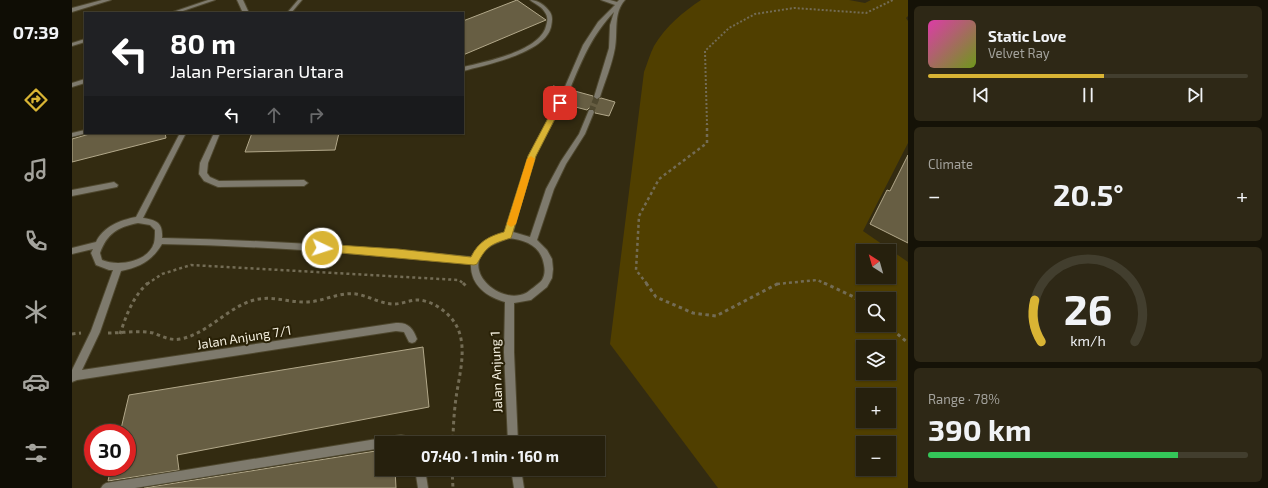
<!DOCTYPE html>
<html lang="en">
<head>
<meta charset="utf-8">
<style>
  body { margin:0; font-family:"Exo 2",sans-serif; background:#2e2816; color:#f1f3f6; height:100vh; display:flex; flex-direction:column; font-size:15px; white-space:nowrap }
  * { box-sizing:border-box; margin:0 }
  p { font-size:13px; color:#a4a39d }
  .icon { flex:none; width:22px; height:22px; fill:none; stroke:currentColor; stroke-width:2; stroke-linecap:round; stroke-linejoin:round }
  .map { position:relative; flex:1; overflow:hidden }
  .details { display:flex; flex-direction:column; gap:6px; padding:6px; background:#151207; width:360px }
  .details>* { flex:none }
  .top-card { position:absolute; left:12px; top:12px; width:380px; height:122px; border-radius:0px; box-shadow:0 1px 3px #0004,0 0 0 1px #423e2e; background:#202124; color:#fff; overflow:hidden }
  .needle { width:26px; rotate:323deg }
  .buttons { position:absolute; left:784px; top:244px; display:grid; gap:8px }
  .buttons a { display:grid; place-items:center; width:40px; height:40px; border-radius:0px; background:#26200d; box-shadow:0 1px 3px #0004,0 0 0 1px #423e2e; font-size:20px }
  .speed { position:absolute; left:12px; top:424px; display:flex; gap:8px; font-size:20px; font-weight:700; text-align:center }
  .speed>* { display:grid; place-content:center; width:52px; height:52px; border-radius:50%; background:#26200d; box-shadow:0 1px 3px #0004,0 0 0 1px #423e2e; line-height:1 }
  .speed .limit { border:6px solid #d22; background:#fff; color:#111 }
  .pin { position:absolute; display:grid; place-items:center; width:34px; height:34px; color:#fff; margin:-17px; border-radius:8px; box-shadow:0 2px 6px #0006 }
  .me { position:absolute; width:44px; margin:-22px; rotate:94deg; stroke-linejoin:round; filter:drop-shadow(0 0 3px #0008) }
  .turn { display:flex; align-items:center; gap:14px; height:84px; padding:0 20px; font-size:18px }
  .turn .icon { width:52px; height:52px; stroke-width:2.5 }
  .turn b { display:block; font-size:28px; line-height:34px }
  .lanes { display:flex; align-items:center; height:38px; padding:0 20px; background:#0003; justify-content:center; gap:20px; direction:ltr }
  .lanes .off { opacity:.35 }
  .big { font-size:30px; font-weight:700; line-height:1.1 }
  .details .card { flex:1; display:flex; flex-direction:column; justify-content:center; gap:6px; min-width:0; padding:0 14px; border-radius:6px; background:#2e2816 }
  .details .dial { align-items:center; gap:0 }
  .dial svg { height:104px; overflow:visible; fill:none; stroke:#423e2e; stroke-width:7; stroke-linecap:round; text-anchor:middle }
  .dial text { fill:#f1f3f6; stroke:none }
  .song { display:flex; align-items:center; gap:12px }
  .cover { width:48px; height:48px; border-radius:6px; background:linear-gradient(135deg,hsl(320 70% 55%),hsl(80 70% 35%)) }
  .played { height:4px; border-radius:2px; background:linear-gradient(90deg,#d9b434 55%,#423e2e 55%) }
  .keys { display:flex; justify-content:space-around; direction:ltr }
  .heat { display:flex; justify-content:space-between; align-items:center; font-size:22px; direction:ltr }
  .charge { height:6px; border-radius:3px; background:linear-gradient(90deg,#34c759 78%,#423e2e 0) }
  .trip { position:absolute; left:303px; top:436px; width:230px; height:40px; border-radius:0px; background:#26200d; box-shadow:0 1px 3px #0004,0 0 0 1px #423e2e; font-weight:700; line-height:40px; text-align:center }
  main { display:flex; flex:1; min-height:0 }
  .tabs { display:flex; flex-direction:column; width:72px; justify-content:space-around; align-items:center; background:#0f0d05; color:#a4a39d }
  .tabs .icon { width:28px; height:28px }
  .tabs .selected { color:#d9b434 }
  .tabs b { font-size:18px; color:#f1f3f6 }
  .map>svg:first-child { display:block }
</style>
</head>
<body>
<main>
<nav class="tabs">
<b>07:39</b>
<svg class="icon selected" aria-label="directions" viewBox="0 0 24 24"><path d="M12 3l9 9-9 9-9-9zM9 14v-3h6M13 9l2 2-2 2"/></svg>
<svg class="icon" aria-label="music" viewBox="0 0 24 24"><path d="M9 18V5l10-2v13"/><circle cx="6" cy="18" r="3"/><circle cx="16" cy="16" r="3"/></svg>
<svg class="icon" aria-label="phone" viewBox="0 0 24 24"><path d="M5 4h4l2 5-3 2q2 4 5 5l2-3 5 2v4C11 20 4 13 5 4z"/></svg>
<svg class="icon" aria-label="climate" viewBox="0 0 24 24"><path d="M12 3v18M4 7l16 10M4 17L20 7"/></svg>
<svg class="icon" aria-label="car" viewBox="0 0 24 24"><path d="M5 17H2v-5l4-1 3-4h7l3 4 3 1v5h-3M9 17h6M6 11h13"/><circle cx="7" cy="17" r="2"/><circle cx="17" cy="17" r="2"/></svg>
<svg class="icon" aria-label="filters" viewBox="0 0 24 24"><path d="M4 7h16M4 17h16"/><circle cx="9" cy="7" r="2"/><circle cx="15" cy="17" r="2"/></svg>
</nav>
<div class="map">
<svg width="836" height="488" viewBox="0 0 836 488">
  <rect width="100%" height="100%" fill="#332b11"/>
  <path fill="#503f00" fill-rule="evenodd" d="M629 0H777L793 3 799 0H836V16L834 18 836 21V143L791 231 836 262V488H646L538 344 572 72C575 64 578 54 582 46 594 26 611 12 629 0ZM791 251H817V277H791ZM791 299H817V325H791ZM791 347H817V373H791ZM791 395H817V421H791ZM791 443H817V469H791Z"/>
  <g fill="#675e43" stroke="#b2a88a">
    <path d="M445 0 474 20 391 55V21Z"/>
    <path d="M481 86 491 88 494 92 499 90 521 96 524 100 529 98 543 102 537 116 523 113 521 108H517L515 110 492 104V103L489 100 484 102 473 99Z"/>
    <path d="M21 133H93L94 138 0 162V139Z"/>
    <path d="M180 133H267L263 150 173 152Z"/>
    <path d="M836 155V243L798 224 815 190 818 191Z"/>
    <path d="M351 347 357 407 105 455 107 470 36 481 39 467H55V433H48L57 395Z"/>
    <path d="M310 450V469H323L324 488H72Z"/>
  </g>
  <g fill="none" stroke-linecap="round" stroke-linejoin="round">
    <g stroke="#504930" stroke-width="6" stroke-dasharray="6 3" stroke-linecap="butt">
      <path d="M488 103 495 89"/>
      <path d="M519 112 525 97"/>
    </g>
    <g stroke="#4e472e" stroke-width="2">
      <g id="lane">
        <path d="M136 0H143L105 13H98Z"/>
        <path d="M226 0H230L219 13H215Z"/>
        <path d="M458 0C466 0 473 5 478 12 481 17 480 21 479 27 473 53 414 65 391 71V67C413 62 468 51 474 26 476 20 476 16 472 11 469 6 463 4 458 0Z"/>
        <path d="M13 39V42L0 46V43Z"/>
        <path d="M13 130V133H15L0 137V133Z"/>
        <path d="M329 435 342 438 346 443H310V448L63 488H29L31 485 34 483Z"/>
        <path d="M343 469H353L356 488H346Z"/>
      </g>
    </g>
    <g stroke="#4e472e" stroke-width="2">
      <g id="street">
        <path d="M30 0H39L0 12V8Z"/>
        <path d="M165 0H171L177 13H171Z"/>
        <path d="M529 0H538L545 2 547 0H553C541 13 546 32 543 48 540 65 533 81 528 97L525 99 522 97 537 48 538 25 542 12C520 35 510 60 498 89L495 91 492 89 511 45 526 22 543 5Z"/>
        <path d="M13 79V83L0 87V83Z"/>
        <path d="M488 101 491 103 463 156 441 232 458 237 474 189 489 161 507 134 517 110H521L522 112 513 134 494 164 482 189 465 240 475 250 480 259 481 269 480 278 475 287 459 300 442 303V352L446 443H436L432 352 433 302C415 297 398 285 399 264 296 254 193 246 90 244 80 261 68 267 49 271L28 332 10 370 324 323C336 322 341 328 345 339L343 342 340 343 337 342 332 332 324 331 5 380 0 382V370L19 331 41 270H37L24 265 19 253 21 249 0 254V248L24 242C31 227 48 220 64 217L108 133H114L71 218C85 220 91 223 90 238 193 240 296 247 399 257L411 242 433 233 457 156 485 103ZM66 223 78 225 83 230C83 234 83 239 82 243 76 262 46 267 30 260L28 253C35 234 45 227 66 223ZM436 238C454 240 469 246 472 265 473 270 473 275 470 280 468 283 464 285 461 288 459 289 456 292 454 293 427 306 387 268 417 247 422 243 430 241 436 238Z"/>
        <path d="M142 133H148L136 163 135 173 138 177 147 181 232 180 236 183 232 186 146 187 132 181 127 174 128 163Z"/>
        <path d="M42 182 46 185 45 187 0 196V190Z"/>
        <path d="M439 469H449L452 488H442Z"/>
      </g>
    </g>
    <path stroke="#736c55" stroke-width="2" stroke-dasharray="2 2" stroke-linecap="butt" d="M635 125 633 51 657 28 683 14 722 8 794 13 821 0"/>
    <g stroke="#736c55" stroke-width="2.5" stroke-dasharray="3 3" stroke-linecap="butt">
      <path d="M75 284 90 274 119 265 387 280 392 284"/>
      <path d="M575 284 564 270 567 216 587 179 635 143V124"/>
      <path d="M705 284 745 280 754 284"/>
    </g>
    <g stroke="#736c55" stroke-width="3" stroke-dasharray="3.5 3.5" stroke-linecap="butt">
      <path d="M391 283 395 287"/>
      <path d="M574 283 584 297 621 313 644 316 707 283"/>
      <path d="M752 283 782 297 791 305"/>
      <path d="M815 325 836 343"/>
      <path d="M36 333C51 333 67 330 81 333 90 336 98 341 108 339 136 334 154 308 182 300 200 295 218 303 236 302 252 301 267 292 284 294 297 296 309 304 322 304 329 304 336 301 343 300 360 299 380 314 386 329 395 350 387 376 384 398 382 413 381 428 381 443"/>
      <path d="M0 334 9 333"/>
      <path d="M48 334C54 316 61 296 76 283"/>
      <path d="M380 469 381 488"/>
    </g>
    <use href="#lane" fill="#7e7a6d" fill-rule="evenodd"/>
    <use href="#street" fill="#7e7a6d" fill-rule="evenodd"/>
  </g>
  <path fill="#d9b434" stroke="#8d7522" d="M488 101 491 103 464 156 440 235 439 238C420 244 415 245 405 264L402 265 247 251 245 248 247 245 250 244 326 249 399 257C406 242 417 236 432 232L456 156 484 103Z"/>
  <path fill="#f59e0b" d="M459 156 463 159 444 224 439 227 435 224 455 159Z"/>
  <g text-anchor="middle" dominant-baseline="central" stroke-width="4" stroke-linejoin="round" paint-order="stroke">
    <g font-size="13" fill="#f6f1e1" stroke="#292107">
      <text transform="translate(172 337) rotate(-9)">Jalan Anjung 7/1</text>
      <text transform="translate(424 372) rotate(-92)">Jalan Anjung 1</text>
    </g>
  </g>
</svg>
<div class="buttons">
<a><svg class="needle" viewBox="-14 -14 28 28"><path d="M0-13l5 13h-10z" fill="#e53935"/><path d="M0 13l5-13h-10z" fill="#a4a39d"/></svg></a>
<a><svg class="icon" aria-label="search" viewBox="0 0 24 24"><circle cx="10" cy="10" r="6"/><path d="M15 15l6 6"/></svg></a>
<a><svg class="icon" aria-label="layers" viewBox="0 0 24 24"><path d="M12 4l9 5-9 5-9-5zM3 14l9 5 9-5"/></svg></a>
<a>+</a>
<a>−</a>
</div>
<div class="speed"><div class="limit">30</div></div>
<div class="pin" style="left:488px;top:103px;background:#d93025"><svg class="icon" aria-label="arrive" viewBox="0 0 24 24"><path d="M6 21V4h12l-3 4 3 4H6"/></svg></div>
<svg class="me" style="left:250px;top:248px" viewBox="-20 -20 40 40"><circle r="17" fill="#d9b434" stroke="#fff" stroke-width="3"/><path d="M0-11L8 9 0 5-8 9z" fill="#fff"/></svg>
<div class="trip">07:40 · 1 min · 160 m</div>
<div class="top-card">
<div class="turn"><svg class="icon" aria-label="left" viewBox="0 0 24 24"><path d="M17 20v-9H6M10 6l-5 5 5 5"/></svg><div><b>80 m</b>Jalan Persiaran Utara</div></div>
<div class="lanes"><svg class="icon" aria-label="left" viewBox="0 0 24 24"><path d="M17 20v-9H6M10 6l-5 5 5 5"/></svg><svg class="icon off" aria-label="ahead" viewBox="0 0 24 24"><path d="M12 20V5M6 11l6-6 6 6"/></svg><svg class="icon off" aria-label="right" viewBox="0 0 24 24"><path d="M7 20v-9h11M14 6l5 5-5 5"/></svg></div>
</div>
</div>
<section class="details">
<div class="card">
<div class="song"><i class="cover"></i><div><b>Static Love</b><p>Velvet Ray</p></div></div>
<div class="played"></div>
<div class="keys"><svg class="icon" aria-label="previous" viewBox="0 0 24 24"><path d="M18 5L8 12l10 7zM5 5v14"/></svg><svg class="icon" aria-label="pause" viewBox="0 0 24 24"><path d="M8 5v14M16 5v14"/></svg><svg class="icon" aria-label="next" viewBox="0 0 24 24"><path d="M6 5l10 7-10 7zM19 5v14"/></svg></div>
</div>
<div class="card"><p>Climate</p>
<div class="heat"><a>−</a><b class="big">20.5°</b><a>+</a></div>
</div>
<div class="card dial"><svg viewBox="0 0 100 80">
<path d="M14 69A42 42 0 1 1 86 69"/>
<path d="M14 69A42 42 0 0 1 9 37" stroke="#d9b434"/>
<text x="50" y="56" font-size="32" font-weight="700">26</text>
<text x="50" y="72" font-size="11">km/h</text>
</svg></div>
<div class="card"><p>Range · 78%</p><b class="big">390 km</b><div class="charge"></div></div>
</section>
</main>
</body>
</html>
